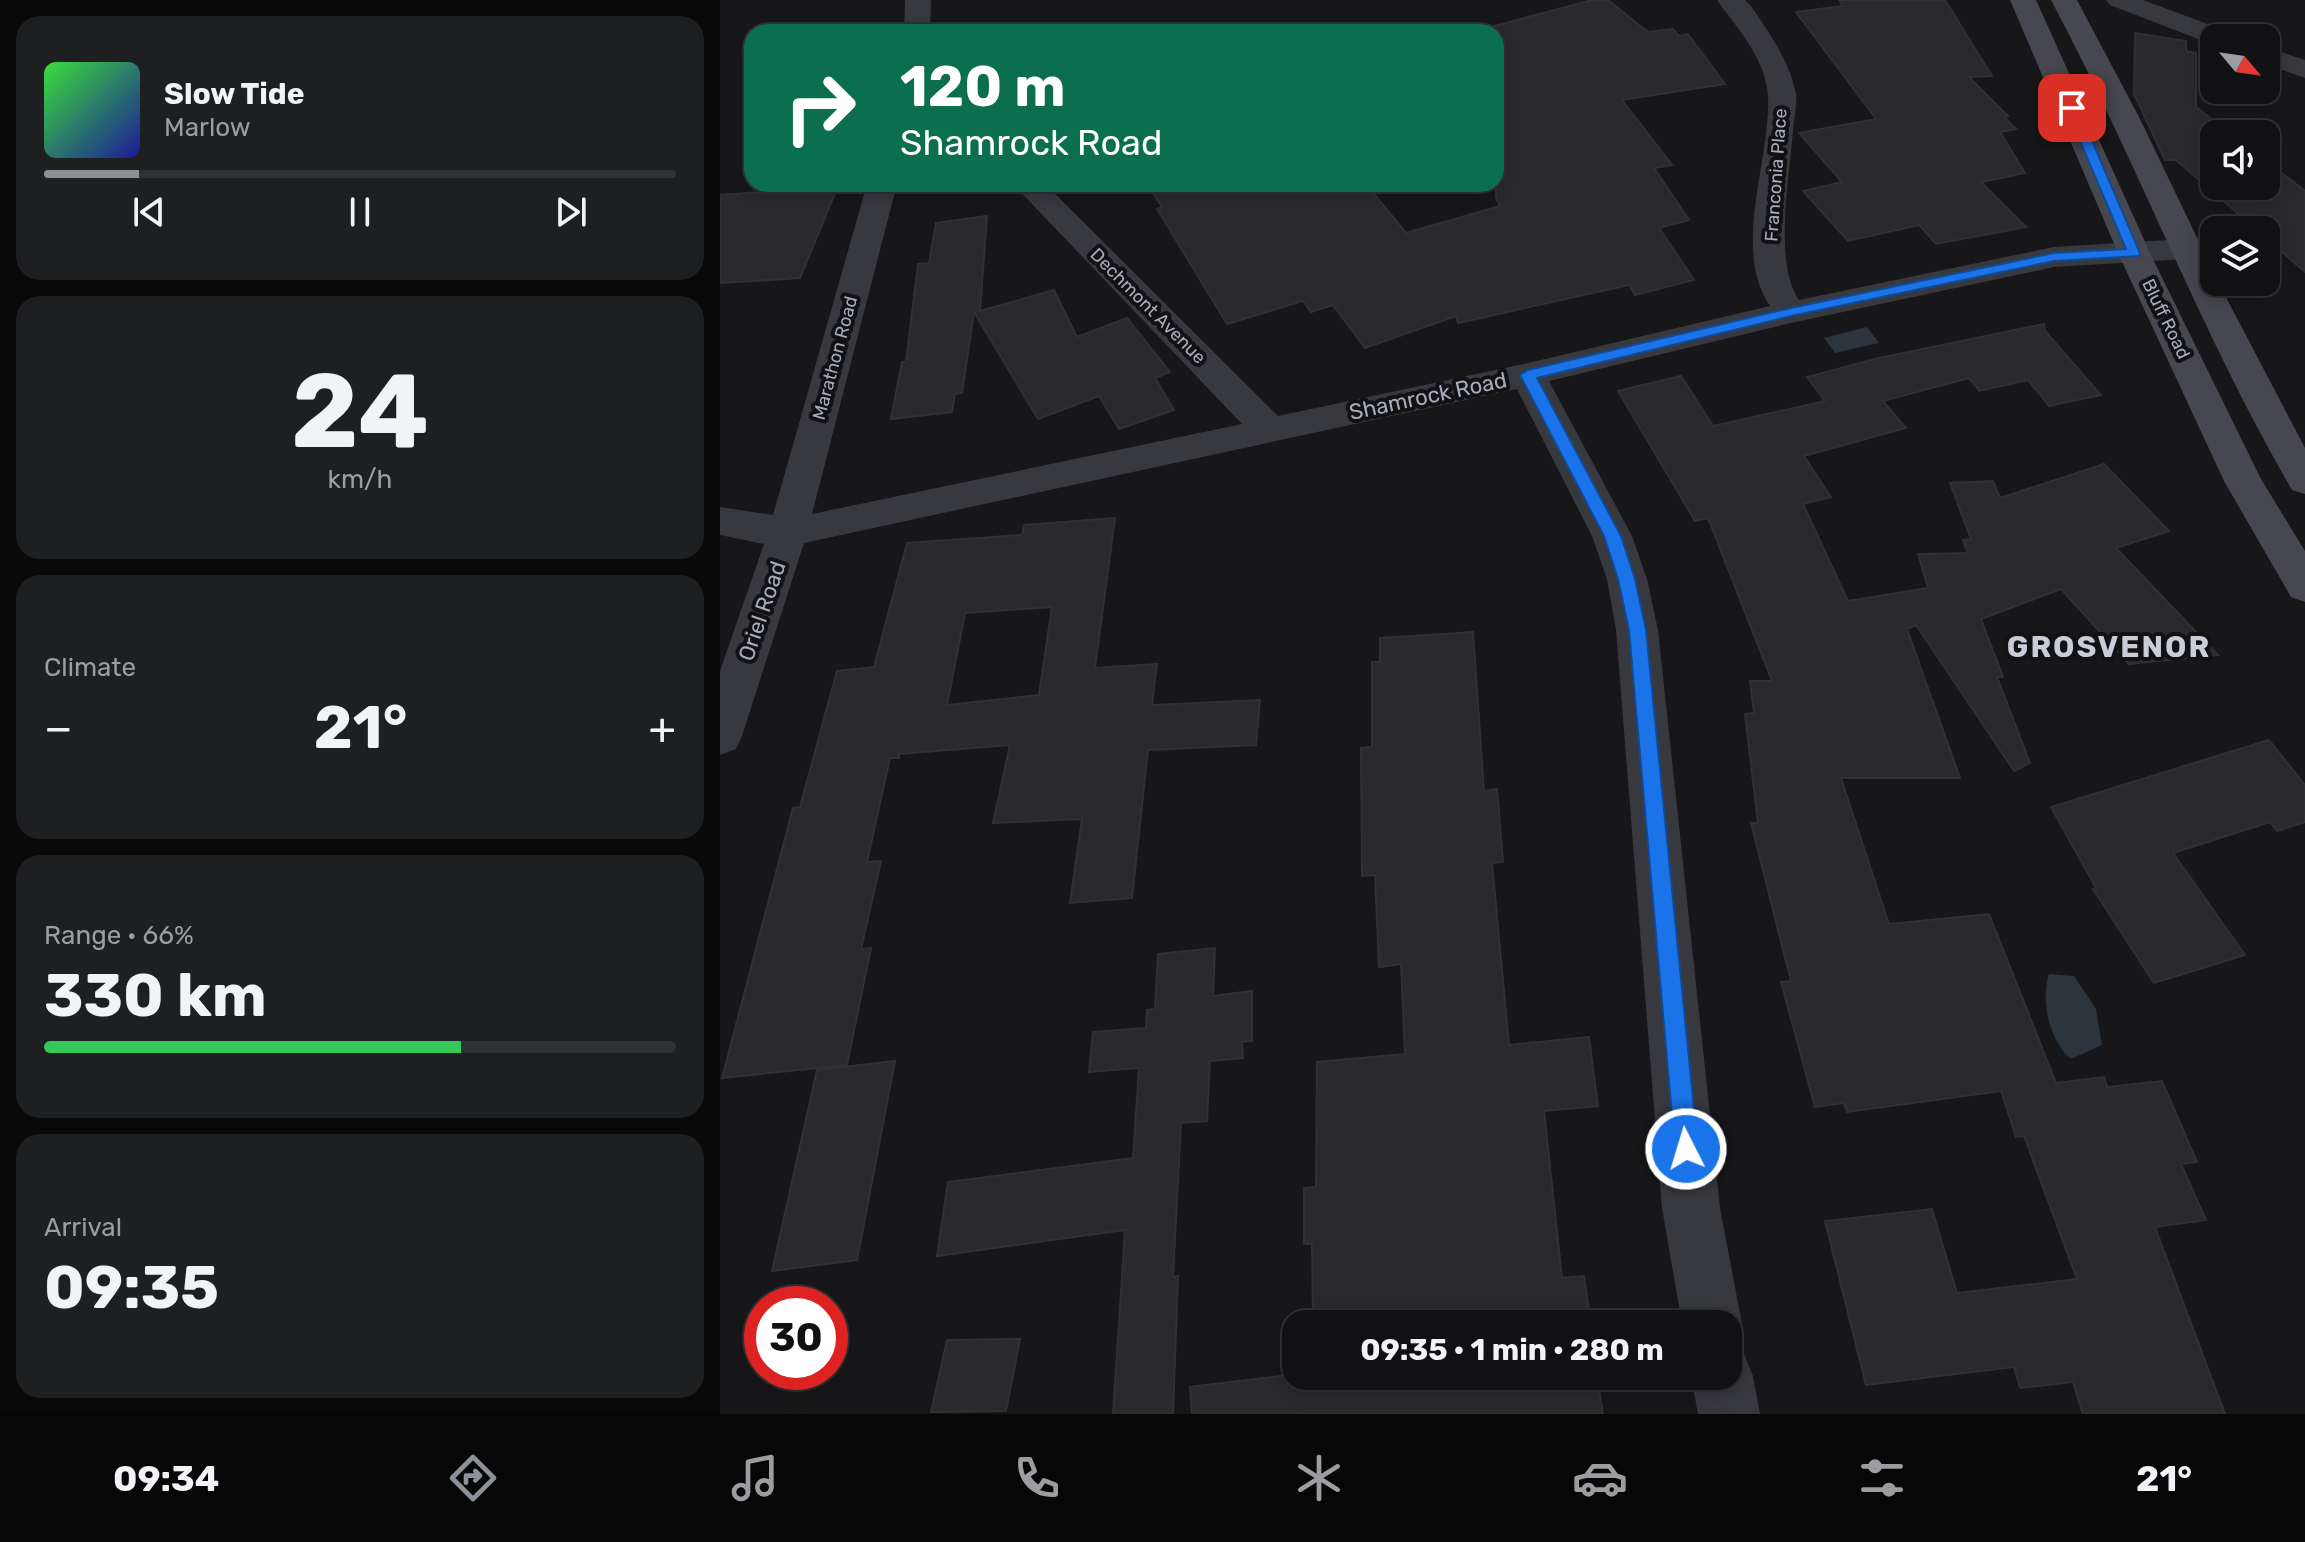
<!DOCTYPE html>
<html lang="en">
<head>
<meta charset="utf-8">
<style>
  body { margin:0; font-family:Rubik,sans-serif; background:#1e1f21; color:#f1f3f6; height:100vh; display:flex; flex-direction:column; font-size:30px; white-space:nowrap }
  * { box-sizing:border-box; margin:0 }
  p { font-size:26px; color:#9c9da0 }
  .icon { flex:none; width:44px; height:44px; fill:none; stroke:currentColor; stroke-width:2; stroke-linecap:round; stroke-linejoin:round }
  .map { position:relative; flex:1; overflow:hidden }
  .details { display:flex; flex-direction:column; gap:16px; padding:16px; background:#09090a; width:720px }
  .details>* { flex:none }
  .banner { position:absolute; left:24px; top:24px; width:760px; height:168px; border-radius:24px; box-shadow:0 4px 20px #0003,0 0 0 2px #303133; background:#0b6e4f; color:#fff; overflow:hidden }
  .needle { width:52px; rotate:119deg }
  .tools { position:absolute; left:1480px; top:24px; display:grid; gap:16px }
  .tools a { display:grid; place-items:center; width:80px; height:80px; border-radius:16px; background:#111113; box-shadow:0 4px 20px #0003,0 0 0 2px #303133; font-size:40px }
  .speed { position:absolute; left:24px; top:1286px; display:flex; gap:16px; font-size:40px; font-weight:700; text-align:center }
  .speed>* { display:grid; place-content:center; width:104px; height:104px; border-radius:50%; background:#111113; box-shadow:0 4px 20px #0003,0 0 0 2px #303133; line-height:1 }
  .speed .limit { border:12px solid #d22; background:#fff; color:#111 }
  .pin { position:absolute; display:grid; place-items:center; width:68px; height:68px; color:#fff; margin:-34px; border-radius:16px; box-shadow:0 4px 12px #0006 }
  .me { position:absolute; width:88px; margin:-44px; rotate:355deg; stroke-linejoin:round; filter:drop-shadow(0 0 6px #0008) }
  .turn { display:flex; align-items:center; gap:28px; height:168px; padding:0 24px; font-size:36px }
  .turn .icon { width:104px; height:104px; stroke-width:2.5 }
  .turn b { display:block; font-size:56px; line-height:68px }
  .big { font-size:60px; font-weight:700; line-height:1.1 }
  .details .tile { flex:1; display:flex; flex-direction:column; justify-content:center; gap:12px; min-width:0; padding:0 28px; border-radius:24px; background:#1e1f21 }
  .details .dial { align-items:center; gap:0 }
  .dial b { font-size:104px; line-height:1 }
  .song { display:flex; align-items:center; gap:24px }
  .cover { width:96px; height:96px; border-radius:12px; background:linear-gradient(135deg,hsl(120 70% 55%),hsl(240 70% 35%)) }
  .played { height:8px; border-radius:4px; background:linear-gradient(90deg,#8c9099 15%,#303133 15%) }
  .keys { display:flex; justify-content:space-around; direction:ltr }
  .heat { display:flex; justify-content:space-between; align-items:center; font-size:44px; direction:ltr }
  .charge { height:12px; border-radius:6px; background:linear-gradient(90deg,#34c759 66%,#303133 0) }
  .trip { position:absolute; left:562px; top:1310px; width:460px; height:80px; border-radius:24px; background:#111113; box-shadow:0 4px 20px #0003,0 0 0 2px #303133; font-weight:700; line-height:80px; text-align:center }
  .tab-bar { display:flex; height:128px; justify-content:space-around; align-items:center; background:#070708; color:#9c9da0 }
  .tab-bar .icon { width:56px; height:56px }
  .tab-bar .active { color:#8c9099 }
  .tab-bar b { font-size:36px; color:#f1f3f6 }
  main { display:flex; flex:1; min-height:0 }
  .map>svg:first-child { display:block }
</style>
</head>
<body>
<main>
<section class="details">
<div class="tile">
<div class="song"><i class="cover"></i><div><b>Slow Tide</b><p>Marlow</p></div></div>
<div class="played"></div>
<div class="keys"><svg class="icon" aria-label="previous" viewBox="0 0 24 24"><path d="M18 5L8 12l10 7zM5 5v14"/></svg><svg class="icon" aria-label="pause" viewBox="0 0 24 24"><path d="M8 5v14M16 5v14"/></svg><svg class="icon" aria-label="next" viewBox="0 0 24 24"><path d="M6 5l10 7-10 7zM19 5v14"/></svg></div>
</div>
<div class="tile dial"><b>24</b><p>km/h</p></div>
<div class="tile"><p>Climate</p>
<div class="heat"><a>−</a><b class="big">21°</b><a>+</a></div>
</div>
<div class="tile"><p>Range · 66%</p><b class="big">330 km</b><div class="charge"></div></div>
<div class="tile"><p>Arrival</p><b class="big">09:35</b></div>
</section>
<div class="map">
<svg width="1585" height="1414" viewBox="0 0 1585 1414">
  <rect width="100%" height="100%" fill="#171719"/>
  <g fill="#2c343e">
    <path d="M1147 327 1159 343 1115 353 1104 338Z"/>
    <path d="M1329 974 1354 976 1376 1009 1382 1045 1351 1059C1330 1042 1320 1001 1329 974Z"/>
  </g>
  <g fill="#2a2a2d" stroke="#313135" stroke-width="2" fill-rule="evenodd">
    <path d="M872 0H888L928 32 953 29 959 36 968 34 1005 84 902 100 952 165 934 168 969 220 939 228 974 280 915 295 909 285 738 323 736 316 645 348 613 305 591 312 583 301 507 324 437 209 442 207 427 184H646L686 233 780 206 776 198V32H752Z"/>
    <path d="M1119 0H1225L1272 76 1249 77 1288 116 1284 117 1296 129 1280 132 1305 173 1261 182 1306 227 1216 244 1199 225 1128 241 1083 191 1122 182 1079 133 1156 119 1076 12 1123 6Z"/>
    <path d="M1415 33 1466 41V51L1476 53V107L1511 134H1494V186H1546V161L1585 191V272L1546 238V230H1537L1456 160H1445L1414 94Z"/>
    <path d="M118 186 80 278 0 283V195Z"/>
    <path d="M267 216 260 311 334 290 357 337 407 318 450 372 435 378 454 410 399 429 379 396 318 419 254 312 242 393 235 394 232 412 171 419 182 362H186L198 264 209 263 216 223Z"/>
    <path d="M1324 324 1325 331 1381 395 1329 406 1308 380 1259 391 1249 378 1163 401 1186 428 1084 456 1111 497 1083 504 1128 601 1208 588 1198 554 1248 553 1243 540 1251 539 1230 483 1273 481 1280 498 1384 464 1449 531 1396 548 1498 655 1409 664 1341 589 1261 619 1283 677H1277L1310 763 1294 771 1196 625 1187 629 1240 778H1121L1169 924 1269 914 1336 1083 1384 1077 1387 1087 1442 1081 1477 1162 1461 1164 1486 1220 1435 1227 1505 1414H1363L1353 1382 1300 1388 1294 1367 1146 1385 1105 1221 1212 1209 1237 1293 1357 1279 1304 1136 1296 1137 1281 1091 1127 1112 1124 1103 1095 1107 1061 982 1071 981 1031 823H1038L1025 714 1034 713 1030 681H1052L988 518 975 521 898 391 961 376 993 426 1105 401 1087 377 1159 358Z"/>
    <path d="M395 518 375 668 437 664 432 705 540 700 536 745 428 750 412 898 350 903 362 819 273 823 290 745 179 754V758H170L147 862 161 861 141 949 151 948 127 1065 2 1078 73 808 80 807 117 671 154 667 187 543 302 535 304 525ZM332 607 319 695 227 705 245 613Z"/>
    <path d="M753 632 764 791 777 789 783 862 772 863 789 1045 869 1037 878 1106 824 1111 842 1278 864 1276 871 1324H593L592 1244H584V1188L596 1187 597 1062 685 1054 681 964 659 967 655 875 642 876 641 748 652 747V662H660V638Z"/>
    <path d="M1549 740 1585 785V822L1557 831 1550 822 1453 853 1525 955 1434 983 1373 889 1376 888 1331 807Z"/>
    <path d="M495 948 493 996 532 991V1041L522 1042 523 1058 490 1061 487 1121 461 1123 453 1277 458 1276 453 1414H393L405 1230 217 1256 228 1182 413 1158 419 1068 369 1072 373 1032 426 1028 427 1010 435 1009 438 954Z"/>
    <path d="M175 1061 137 1260 52 1271 97 1070Z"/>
    <path d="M300 1339 286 1411 211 1412 227 1340Z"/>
    <path d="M576 1374 877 1376 883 1414H472L470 1387Z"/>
  </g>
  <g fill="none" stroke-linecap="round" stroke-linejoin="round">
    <g fill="#38383f" fill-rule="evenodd">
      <path d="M185 0H211L210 32H184Z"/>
      <path d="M997 0H1025L1031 6C1049 32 1070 62 1076 94 1077 105 1074 119 1073 130 1070 174 1053 263 1079 300L1334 247 1465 239 1476 242 1481 249 1476 256 1465 259 1334 267 1071 323 829 381 912 536 927 579 938 630 1000 1208 1022 1324 1013 1345 1008 1347V1324H962L942 1208 896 630 887 579 872 536 797 389 84 543 22 736 16 749 0 755V671L44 544 0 535V507L53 515 147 184H177L92 514 522 424 293 184H325L558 416 808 363 1050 306C1011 249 1051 160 1048 96 1046 59 1017 28 997 0Z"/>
      <path d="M1386 0H1423L1509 32 1513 38H1494V44H1491L1390 5Z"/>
      <path d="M1546 47 1585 60V78L1546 64Z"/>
      <path d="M1008 1348 1024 1354 1033 1376 1040 1414H978L971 1376H1008Z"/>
    </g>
    <g fill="#46474f" fill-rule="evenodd">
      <path d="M1290 0H1316L1430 253 1541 479 1585 551V602L1571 597 1504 481 1398 253Z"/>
      <path d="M1331 0H1357L1420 119 1494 273V282H1498L1585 448V494L1572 490C1480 332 1417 161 1331 0Z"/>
    </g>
  </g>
  <path fill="#1a73e8" stroke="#114b97" stroke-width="2" d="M1352 105 1358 108 1420 253 1419 256 1334 261 1071 316 817 378 901 536 915 579 926 630 978 1149 974 1157 966 1160 958 1157 955 1149 909 630 898 579 884 536 800 375 808 370 1071 308 1334 253 1406 249 1346 108Z"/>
  <g text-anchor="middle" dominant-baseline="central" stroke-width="8" stroke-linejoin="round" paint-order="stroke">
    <g font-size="18" fill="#a8acba" stroke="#121214">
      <text transform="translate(1056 175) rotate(-86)">Franconia Place</text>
      <text transform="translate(428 306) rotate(45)">Dechmont Avenue</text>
      <text transform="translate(1446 319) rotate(64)">Bluff Road</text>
      <text transform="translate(115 358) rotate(-75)">Marathon Road</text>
    </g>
    <g font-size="22" fill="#a8acba" stroke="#121214">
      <text transform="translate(708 396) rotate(-12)">Shamrock Road</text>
      <text transform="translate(42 611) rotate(-71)">Oriel Road</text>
    </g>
    <g font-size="30" font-weight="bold" letter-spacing="2" fill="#caccd6" stroke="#121214">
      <text x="1389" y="647">GROSVENOR</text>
    </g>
  </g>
</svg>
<div class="tools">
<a><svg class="needle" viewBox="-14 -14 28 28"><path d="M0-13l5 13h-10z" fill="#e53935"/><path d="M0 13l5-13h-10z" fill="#9c9da0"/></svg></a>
<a><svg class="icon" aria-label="sound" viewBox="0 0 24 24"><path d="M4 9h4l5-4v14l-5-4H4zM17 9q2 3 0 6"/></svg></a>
<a><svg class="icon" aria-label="layers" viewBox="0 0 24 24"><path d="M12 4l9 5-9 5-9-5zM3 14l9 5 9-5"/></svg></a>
</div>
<div class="speed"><div class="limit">30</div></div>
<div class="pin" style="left:1352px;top:108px;background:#d93025"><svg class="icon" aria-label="arrive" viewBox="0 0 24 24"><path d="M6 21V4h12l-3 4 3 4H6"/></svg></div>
<svg class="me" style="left:966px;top:1149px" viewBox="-20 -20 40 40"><circle r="17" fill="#1a73e8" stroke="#fff" stroke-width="3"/><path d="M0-11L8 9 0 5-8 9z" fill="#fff"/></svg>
<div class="trip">09:35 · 1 min · 280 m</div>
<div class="banner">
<div class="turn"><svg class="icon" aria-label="right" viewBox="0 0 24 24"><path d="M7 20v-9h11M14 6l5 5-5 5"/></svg><div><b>120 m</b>Shamrock Road</div></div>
</div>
</div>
</main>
<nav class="tab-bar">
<b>09:34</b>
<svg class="icon active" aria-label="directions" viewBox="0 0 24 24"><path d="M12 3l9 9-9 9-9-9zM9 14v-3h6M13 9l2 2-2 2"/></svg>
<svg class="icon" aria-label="music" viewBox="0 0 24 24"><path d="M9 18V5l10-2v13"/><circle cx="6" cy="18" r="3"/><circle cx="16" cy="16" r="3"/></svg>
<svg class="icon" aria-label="phone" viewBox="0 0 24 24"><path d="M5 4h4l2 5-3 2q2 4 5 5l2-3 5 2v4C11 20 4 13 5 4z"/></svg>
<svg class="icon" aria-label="climate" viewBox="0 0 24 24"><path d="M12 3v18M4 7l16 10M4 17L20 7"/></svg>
<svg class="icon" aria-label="car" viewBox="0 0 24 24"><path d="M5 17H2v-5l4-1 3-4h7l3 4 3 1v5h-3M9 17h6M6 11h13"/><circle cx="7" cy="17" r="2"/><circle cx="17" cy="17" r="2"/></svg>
<svg class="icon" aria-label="filters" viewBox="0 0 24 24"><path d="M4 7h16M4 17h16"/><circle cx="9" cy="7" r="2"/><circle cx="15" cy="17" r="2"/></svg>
<b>21°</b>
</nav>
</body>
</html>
